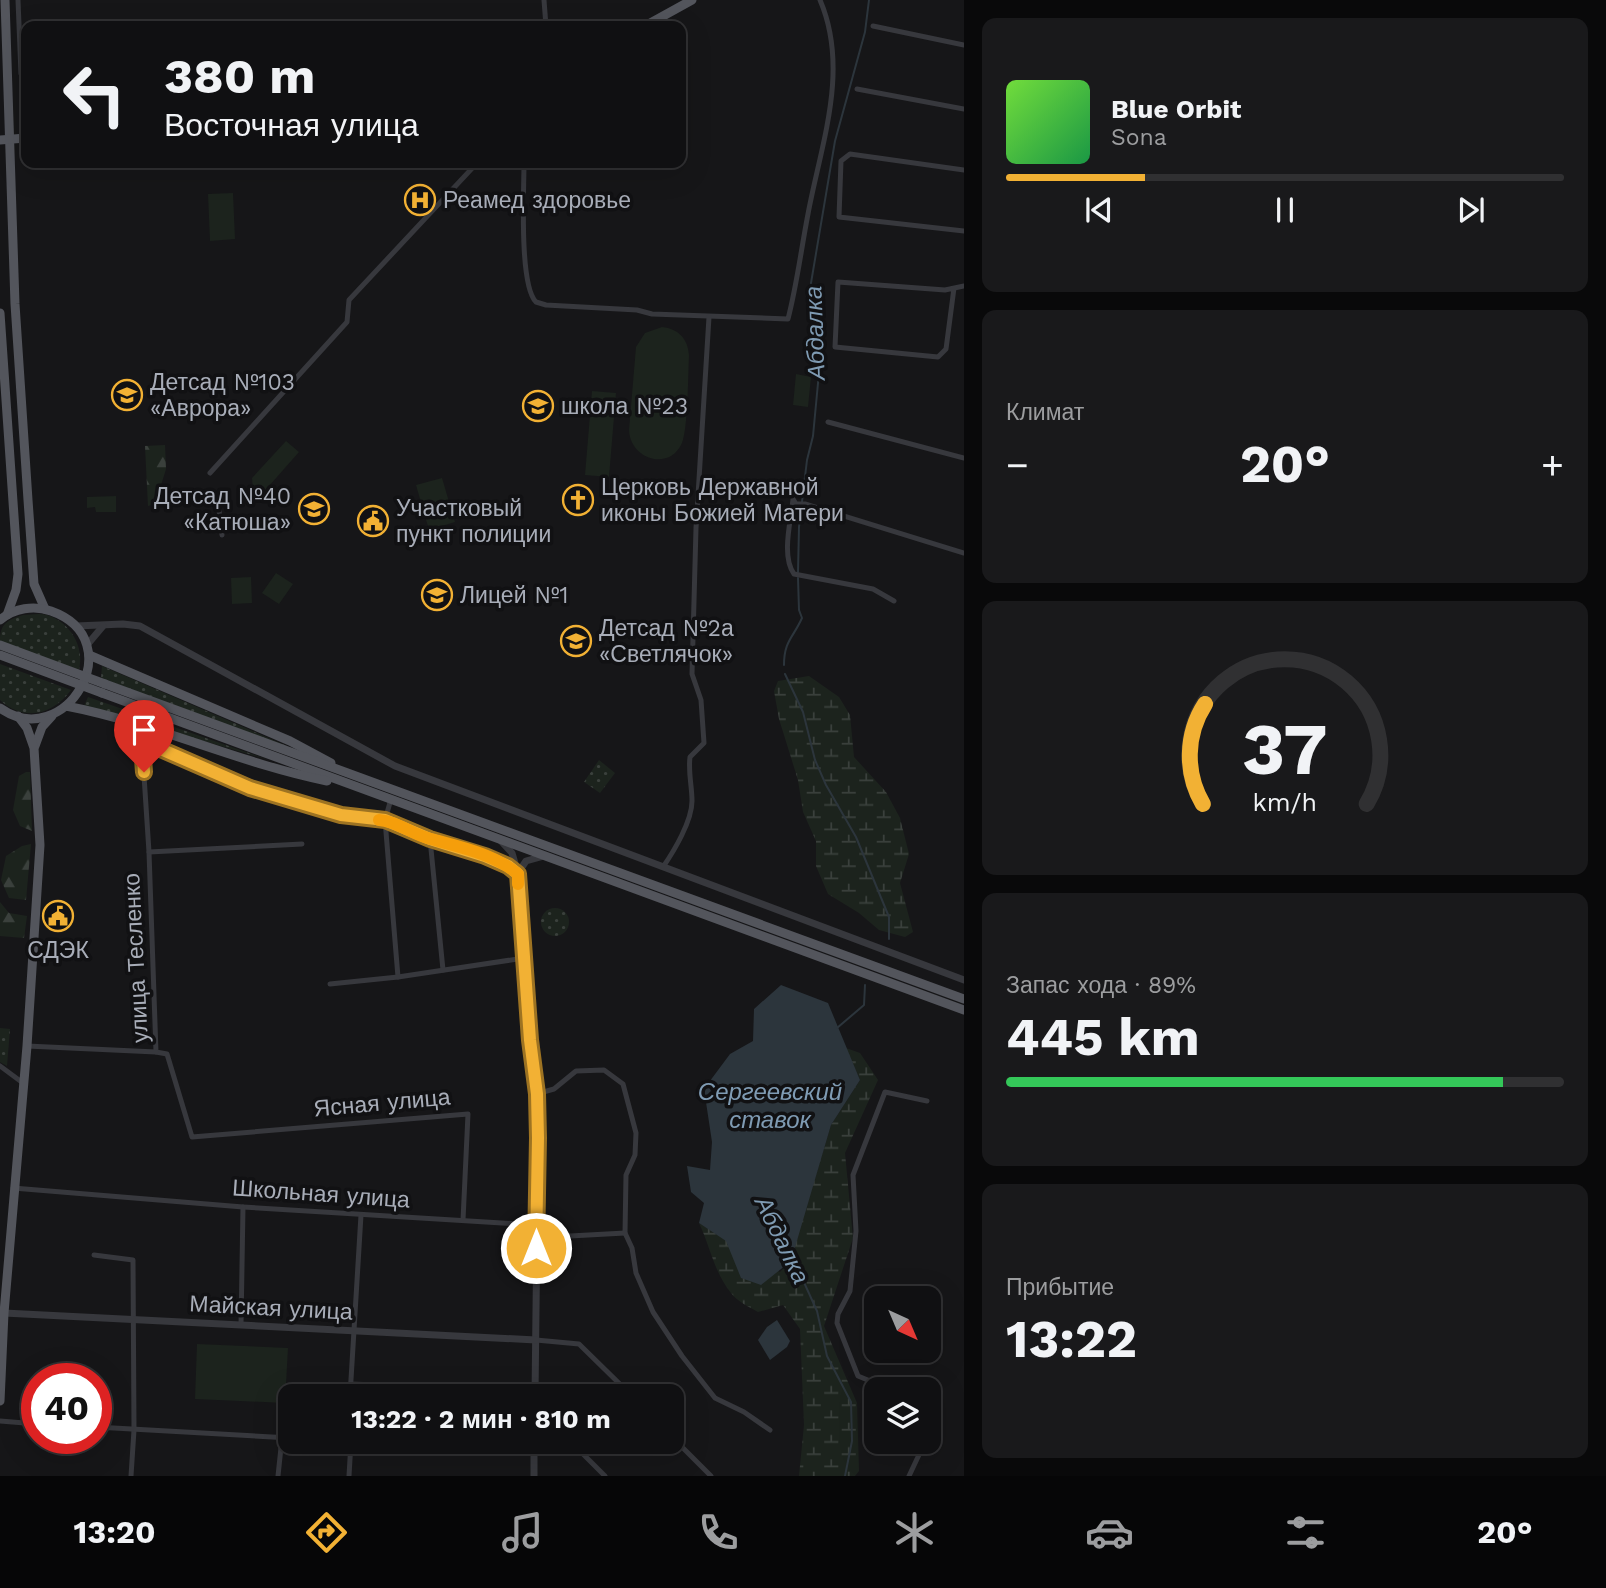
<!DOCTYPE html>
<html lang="ru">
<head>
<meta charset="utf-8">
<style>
  body { margin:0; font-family:"Work Sans",sans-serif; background:#19191b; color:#f1f3f6; height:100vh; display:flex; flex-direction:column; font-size:26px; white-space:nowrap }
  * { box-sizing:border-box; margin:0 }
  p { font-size:23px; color:#9c9d9f }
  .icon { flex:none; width:38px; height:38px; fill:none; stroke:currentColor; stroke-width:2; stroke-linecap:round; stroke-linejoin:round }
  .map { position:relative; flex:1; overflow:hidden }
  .drawer { display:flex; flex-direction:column; gap:18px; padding:18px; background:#09090a; width:642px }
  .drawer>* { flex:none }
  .top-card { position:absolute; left:21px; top:21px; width:665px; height:147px; border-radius:14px; box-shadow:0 7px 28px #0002,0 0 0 2px #303032; background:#101012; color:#f1f3f6; overflow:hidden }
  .needle { width:46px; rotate:136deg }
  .tools { position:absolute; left:864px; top:1286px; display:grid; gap:14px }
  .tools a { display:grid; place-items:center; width:77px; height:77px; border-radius:14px; background:#101012; box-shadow:0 7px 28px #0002,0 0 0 2px #303032; font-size:35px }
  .speed { position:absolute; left:21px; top:1363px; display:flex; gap:14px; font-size:35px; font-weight:700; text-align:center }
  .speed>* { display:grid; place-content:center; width:91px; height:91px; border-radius:50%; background:#101012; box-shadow:0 7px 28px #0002,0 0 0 2px #303032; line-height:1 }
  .speed .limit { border:10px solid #d22; background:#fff; color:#111 }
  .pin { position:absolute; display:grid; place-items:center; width:60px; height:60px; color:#fff; margin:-72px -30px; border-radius:50% 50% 50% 0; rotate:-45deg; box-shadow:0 0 7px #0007 }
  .pin .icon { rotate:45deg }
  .me { position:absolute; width:77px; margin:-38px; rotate:0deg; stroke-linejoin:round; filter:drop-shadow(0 0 5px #0008) }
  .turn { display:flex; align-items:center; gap:24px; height:147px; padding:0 28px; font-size:32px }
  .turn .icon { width:91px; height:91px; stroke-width:2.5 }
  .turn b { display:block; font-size:49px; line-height:60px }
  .big { font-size:52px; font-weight:700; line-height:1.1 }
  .drawer .widget { flex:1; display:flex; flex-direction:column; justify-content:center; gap:10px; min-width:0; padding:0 24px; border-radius:14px; background:#19191b }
  .drawer .dial { align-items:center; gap:0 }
  .dial svg { height:182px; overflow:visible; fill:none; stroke:#303032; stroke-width:7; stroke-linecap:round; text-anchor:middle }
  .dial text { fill:#f1f3f6; stroke:none }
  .song { display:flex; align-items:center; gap:21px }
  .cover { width:84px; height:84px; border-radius:10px; background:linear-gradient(135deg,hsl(100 70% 55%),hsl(140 70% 35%)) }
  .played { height:7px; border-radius:4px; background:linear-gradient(90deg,#f2b134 25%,#303032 25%) }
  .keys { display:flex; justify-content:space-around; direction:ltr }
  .heat { display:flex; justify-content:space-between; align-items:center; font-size:38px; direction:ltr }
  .charge { height:10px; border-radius:5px; background:linear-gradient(90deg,#34c759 89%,#303032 0) }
  .trip { position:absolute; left:278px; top:1384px; width:406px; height:70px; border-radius:14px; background:#101012; box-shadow:0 7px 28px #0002,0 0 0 2px #303032; font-weight:700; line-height:70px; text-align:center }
  .menu { display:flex; height:112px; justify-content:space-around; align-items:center; background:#060607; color:#9c9d9f }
  .menu .icon { width:49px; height:49px }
  .menu .current { color:#f2b134 }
  .menu b { font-size:32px; color:#f1f3f6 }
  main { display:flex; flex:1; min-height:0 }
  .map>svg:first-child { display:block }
</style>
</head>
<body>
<main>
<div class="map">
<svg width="964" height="1476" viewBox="0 0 964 1476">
  <defs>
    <pattern id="grass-dots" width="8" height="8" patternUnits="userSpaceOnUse" patternTransform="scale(1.75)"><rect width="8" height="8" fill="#1c231d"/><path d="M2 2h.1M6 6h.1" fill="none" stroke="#3a403c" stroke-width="1.8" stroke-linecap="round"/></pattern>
    <pattern id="forest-firs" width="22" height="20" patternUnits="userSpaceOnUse" patternTransform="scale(1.75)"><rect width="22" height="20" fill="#1c231d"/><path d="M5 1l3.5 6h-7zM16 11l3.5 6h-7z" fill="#3a403c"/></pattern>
    <pattern id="wetland-marsh" width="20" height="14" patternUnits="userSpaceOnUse" patternTransform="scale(1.75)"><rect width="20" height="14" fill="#1c231d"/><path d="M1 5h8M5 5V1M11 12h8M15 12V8" fill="none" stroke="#3a403c"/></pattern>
  </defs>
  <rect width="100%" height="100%" fill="#161618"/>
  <g fill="url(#grass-dots)">
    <path d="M23 615C31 615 39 613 47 615 70 622 85 647 79 670L0 641C0 624 7 620 23 615Z"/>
    <path d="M0 664 71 690C53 715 24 722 0 700Z"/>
    <path d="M102 666 287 746 289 748 101 678Z"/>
    <path d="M88 697 269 760 84 706Z"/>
    <path d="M599 760 615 773 600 793 584 782Z"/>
    <circle cx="555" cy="922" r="14"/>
    <path d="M0 1028 10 1029 7 1066 0 1062Z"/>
  </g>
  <g fill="url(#forest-firs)">
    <path d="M165 445 166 469 155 504 148 506 145 446Z"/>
    <path d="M26 772H30L32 831 20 826 13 810 19 776Z"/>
    <path d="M31 844 26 900 9 898 1 880 6 856 22 846Z"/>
    <path d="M0 902 9 913 27 916 24 938 0 936Z"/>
  </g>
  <g fill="url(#wetland-marsh)">
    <path d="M809 676 839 697 850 715 854 757 886 792 900 818 909 854 900 883 913 932 905 937 879 930 859 913 828 894 816 866V841L803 812 798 780 779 719 774 691 778 681Z"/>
    <path d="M846 1048 860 1053 878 1080 845 1153 853 1238 824 1326 857 1403 859 1471 855 1476H799L804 1425 800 1329 783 1305 758 1312C749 1307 737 1301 731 1293 714 1272 710 1246 699 1223L780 1272 790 1261 831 1125 860 1080Z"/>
  </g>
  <g fill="#1c231d">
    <path d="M233 193 235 239 210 241 208 194Z"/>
    <path d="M662 327C679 329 688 339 689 356 688 376 688 428 682 443 669 472 630 459 629 430L636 347 645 333Z"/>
    <path d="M796 374 811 377 808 407 793 405Z"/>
    <path d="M592 391 616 393 609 477 585 475Z"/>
    <path d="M286 441 299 452 254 503 252 478Z"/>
    <path d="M442 478 455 522 429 530 416 485Z"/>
    <path d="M116 496V512H96L95 507 87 508V497Z"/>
    <path d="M276 573 293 584 279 604 262 593Z"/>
    <path d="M251 577 252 603 232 604 231 578Z"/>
    <path d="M197 1344 288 1348 285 1403 195 1399Z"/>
  </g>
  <g fill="#2c353c">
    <path d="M781 985 828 1003 860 1080 831 1125 791 1261 761 1285 741 1278 726 1241 699 1223 704 1203 691 1192 687 1166 710 1170 712 1142 704 1089 730 1054 753 1041 754 1009Z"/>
    <path d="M777 1320 790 1341 787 1347 770 1360 758 1340 767 1327Z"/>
  </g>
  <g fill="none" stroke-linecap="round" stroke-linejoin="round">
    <g stroke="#2c353c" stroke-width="2">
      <path d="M798 572 799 527 807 460 813 436 820 362 821 342 811 283 835 141 865 32 869 0"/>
      <path d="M784 665C784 641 793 638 802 618L799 610 798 578"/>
      <path d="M785 674 803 712 815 760 826 785 856 837 889 917V939"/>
      <path d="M837 1028 864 1005 865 985"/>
      <path d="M792 1256 817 1311 827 1356 851 1402 852 1441 845 1476"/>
    </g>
    <g stroke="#37383d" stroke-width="5">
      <path d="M18 0 21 74"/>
      <path d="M544 0 546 26"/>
      <path d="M873 26 964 45"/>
      <path d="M857 89 964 109"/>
      <path d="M524 163C524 190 519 285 536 302L546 305 637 310 652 314 788 319C797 284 801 250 808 214 821 144 850 70 820 0"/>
      <path d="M964 170 850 154 841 161 839 217 964 231"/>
      <path d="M954 288 946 349 938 357 835 347 838 282 945 290 964 286"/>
      <path d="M828 422 964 458"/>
      <path d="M210 473 347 322 349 300 477 163"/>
      <path d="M219 510 222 535"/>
      <path d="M894 601 873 589 794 574C781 556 791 521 793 499L796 504H805L964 553"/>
      <path d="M137 724 135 736 142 745 149 852 156 1052 167 1054 192 1137 468 1114 463 1220"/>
      <path d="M142 745 156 747 250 788 341 815 385 820 430 839 485 856 508 866 518 874"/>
      <path d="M391 799 385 820 398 977"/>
      <path d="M430 839 443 970"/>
      <path d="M149 852 302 844"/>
      <path d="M663 867C674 851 692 821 692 801 692 786 688 772 690 757L704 743 701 700 692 674 696 528 709 317"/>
      <path d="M330 984 398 977 524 958"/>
      <path d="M27 1046 156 1052"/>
      <path d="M0 1066 23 1083"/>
      <path d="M536 1094 554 1089 576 1071 604 1070 623 1084 636 1133 635 1155 626 1175 625 1233 632 1248 636 1273 653 1312 682 1356 715 1398 744 1412 770 1430"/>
      <path d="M13 1188 243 1207 535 1225 570 1236 625 1233"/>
      <path d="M94 1255 133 1260 134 1430 131 1476"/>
      <path d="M241 1325 243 1207"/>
      <path d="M536 1340 579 1344 632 1396"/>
      <path d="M350 1384 535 1391"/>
      <path d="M892 1390 858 1376 837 1323 838 1314 850 1291 856 1231 853 1175 885 1092 927 1101"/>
      <path d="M350 1396 361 1215"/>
      <path d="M0 1421 37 1424"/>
      <path d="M96 1427 290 1438"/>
      <path d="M929 1434 938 1416"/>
      <path d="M672 1437 711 1476"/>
      <path d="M408 1442 534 1449 576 1447 605 1476"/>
      <path d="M278 1476 282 1438"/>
      <path d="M349 1476 351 1442"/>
      <path d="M909 1476 925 1442"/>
    </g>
    <g stroke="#37383d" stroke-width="7">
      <path d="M76 626 123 624 140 626 395 766 964 980"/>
      <path d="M87 645 103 626"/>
      <path d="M500 840 512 853 518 874 538 1138 535 1396"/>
      <path d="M518 873 526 861 544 856"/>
      <path d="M4 1313 536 1340"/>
      <path d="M534 1442V1476"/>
    </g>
    <g stroke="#53555c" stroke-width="9">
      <path d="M5 0 15 304 28 500 34 584 45 609"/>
      <path d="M645 26 692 0"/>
      <path d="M0 140 26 138"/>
      <path d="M0 313 18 574 16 590 7 615"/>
      <path d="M0 620C14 608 34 605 51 611 133 640 65 754 0 708"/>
      <path d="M89 655 290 741 331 763"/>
      <path d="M105 684 964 999"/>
      <path d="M102 693 964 1010"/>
      <path d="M66 706C155 723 238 763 327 781"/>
      <path d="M35 746 42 727 52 716"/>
      <path d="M0 1401 4 1313 27 1046 40 845 34 748 27 728 18 716"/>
    </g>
    <g stroke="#53555c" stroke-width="9">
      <path d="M0 645 105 684"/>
      <path d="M0 655 102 693"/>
    </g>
  </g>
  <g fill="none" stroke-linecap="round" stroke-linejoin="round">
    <g stroke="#9d7322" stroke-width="18">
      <path id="route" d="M144 772 142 745 156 747 250 788 341 815 385 820 430 839 485 856 508 866 518 874 530 1040 537 1094 538 1138 536 1248"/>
    </g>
    <use href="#route" stroke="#f2b134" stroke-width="12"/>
    <path stroke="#f59e0b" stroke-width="12" d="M379 820C397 821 413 835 431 839 460 847 494 854 518 874V884"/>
  </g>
  <defs>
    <g id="hospital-ring" transform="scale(1.575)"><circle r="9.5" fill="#111113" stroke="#f2b134" stroke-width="1.5"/><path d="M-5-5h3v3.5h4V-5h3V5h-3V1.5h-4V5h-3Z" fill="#f2b134"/></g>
    <g id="school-ring" transform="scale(1.575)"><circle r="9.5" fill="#111113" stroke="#f2b134" stroke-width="1.5"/><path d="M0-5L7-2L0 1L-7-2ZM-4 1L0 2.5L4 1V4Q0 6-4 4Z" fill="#f2b134"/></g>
    <g id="church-ring" transform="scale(1.575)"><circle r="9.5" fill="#111113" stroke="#f2b134" stroke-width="1.5"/><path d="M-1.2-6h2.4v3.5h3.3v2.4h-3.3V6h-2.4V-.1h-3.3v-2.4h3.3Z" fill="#f2b134"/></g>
    <g id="civic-ring" transform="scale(1.575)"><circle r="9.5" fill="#111113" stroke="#f2b134" stroke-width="1.5"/><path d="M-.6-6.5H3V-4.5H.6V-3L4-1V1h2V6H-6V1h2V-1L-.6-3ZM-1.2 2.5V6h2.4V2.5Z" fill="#f2b134"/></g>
  </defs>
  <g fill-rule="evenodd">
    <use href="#hospital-ring" x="420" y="200"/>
    <use href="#school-ring" x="127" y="395"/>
    <use href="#school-ring" x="538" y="406"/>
    <use href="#church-ring" x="578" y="500"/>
    <use href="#school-ring" x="314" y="509"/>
    <use href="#civic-ring" x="373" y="521"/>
    <use href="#school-ring" x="437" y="595"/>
    <use href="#school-ring" x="576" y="641"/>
    <use href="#civic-ring" x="58" y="916"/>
  </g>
  <g text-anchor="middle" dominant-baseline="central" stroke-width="7" stroke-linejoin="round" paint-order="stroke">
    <g font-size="23" fill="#a8adb8" stroke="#111113" text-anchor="start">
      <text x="443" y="200">Реамед здоровье</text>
      <text x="150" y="382">Детсад №103<tspan x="150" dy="26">«Аврора»</tspan></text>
      <text x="561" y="406">школа №23</text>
      <text x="601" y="487">Церковь Державной<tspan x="601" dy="26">иконы Божией Матери</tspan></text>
      <text x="291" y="496" text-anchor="end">Детсад №40<tspan x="291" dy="26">«Катюша»</tspan></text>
      <text x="396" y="508">Участковый<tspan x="396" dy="26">пункт полиции</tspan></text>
      <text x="460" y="595">Лицей №1</text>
      <text x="599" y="628">Детсад №2а<tspan x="599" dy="26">«Светлячок»</tspan></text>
      <text x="58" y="950" text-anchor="middle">СДЭК</text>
    </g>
    <g font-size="23" fill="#a8adb8" stroke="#111113">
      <text transform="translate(136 958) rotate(-93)">улица Тесленко</text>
      <text transform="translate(382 1103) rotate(-5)">Ясная улица</text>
      <text transform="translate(321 1194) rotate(4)">Школьная улица</text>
      <text transform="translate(271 1308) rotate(3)">Майская улица</text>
    </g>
    <g font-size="24" font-style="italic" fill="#7f9bb3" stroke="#111113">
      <text transform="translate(815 333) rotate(-92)">Абдалка</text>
      <text x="770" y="1092">Сергеевский<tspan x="770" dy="28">ставок</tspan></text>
      <text transform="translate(782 1240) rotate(64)">Абдалка</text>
    </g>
  </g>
</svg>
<div class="tools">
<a><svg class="needle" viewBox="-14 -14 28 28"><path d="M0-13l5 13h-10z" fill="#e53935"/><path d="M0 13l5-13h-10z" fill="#9c9d9f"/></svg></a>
<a><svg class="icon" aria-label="layers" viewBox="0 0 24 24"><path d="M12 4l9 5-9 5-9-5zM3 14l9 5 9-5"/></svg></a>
</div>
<div class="speed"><div class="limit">40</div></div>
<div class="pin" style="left:144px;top:772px;background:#d93025"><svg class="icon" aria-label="arrive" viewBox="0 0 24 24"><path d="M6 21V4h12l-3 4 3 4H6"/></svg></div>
<svg class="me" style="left:536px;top:1248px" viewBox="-20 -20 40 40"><circle r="17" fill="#f2b134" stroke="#fff" stroke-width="3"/><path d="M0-11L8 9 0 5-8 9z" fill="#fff"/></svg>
<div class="trip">13:22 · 2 мин · 810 m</div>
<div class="top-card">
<div class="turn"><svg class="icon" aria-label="left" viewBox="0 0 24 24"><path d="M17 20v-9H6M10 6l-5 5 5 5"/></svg><div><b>380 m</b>Восточная улица</div></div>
</div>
</div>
<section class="drawer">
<div class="widget">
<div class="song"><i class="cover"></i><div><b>Blue Orbit</b><p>Sona</p></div></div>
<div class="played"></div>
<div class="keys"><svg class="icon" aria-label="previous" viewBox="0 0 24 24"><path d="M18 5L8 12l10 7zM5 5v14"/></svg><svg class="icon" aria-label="pause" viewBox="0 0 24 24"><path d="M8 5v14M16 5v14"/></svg><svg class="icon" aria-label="next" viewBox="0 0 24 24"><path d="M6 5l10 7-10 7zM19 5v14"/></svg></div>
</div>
<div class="widget"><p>Климат</p>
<div class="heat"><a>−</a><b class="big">20°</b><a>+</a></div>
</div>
<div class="widget dial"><svg viewBox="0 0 100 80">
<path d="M14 69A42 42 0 1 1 86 69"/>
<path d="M14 69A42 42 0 0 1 15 25" stroke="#f2b134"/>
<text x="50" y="56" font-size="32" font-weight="700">37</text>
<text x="50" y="72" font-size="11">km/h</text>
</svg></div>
<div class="widget"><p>Запас хода · 89%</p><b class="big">445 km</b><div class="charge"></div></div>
<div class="widget"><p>Прибытие</p><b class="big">13:22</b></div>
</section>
</main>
<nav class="menu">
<b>13:20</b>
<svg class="icon current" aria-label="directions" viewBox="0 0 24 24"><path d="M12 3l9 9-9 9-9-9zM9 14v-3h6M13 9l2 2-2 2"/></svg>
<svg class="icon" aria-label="music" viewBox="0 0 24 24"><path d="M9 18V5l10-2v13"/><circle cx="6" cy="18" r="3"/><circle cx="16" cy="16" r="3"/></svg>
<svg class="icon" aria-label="phone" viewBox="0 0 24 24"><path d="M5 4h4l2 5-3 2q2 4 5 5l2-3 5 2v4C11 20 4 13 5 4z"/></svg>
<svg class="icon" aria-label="climate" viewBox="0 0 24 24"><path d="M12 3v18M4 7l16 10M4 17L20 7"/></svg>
<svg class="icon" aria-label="car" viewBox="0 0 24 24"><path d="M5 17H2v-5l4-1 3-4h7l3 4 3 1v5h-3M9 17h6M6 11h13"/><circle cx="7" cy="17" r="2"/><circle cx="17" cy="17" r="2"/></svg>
<svg class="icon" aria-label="filters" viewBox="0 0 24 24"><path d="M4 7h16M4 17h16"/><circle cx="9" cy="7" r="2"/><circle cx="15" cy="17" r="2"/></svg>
<b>20°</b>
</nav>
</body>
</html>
